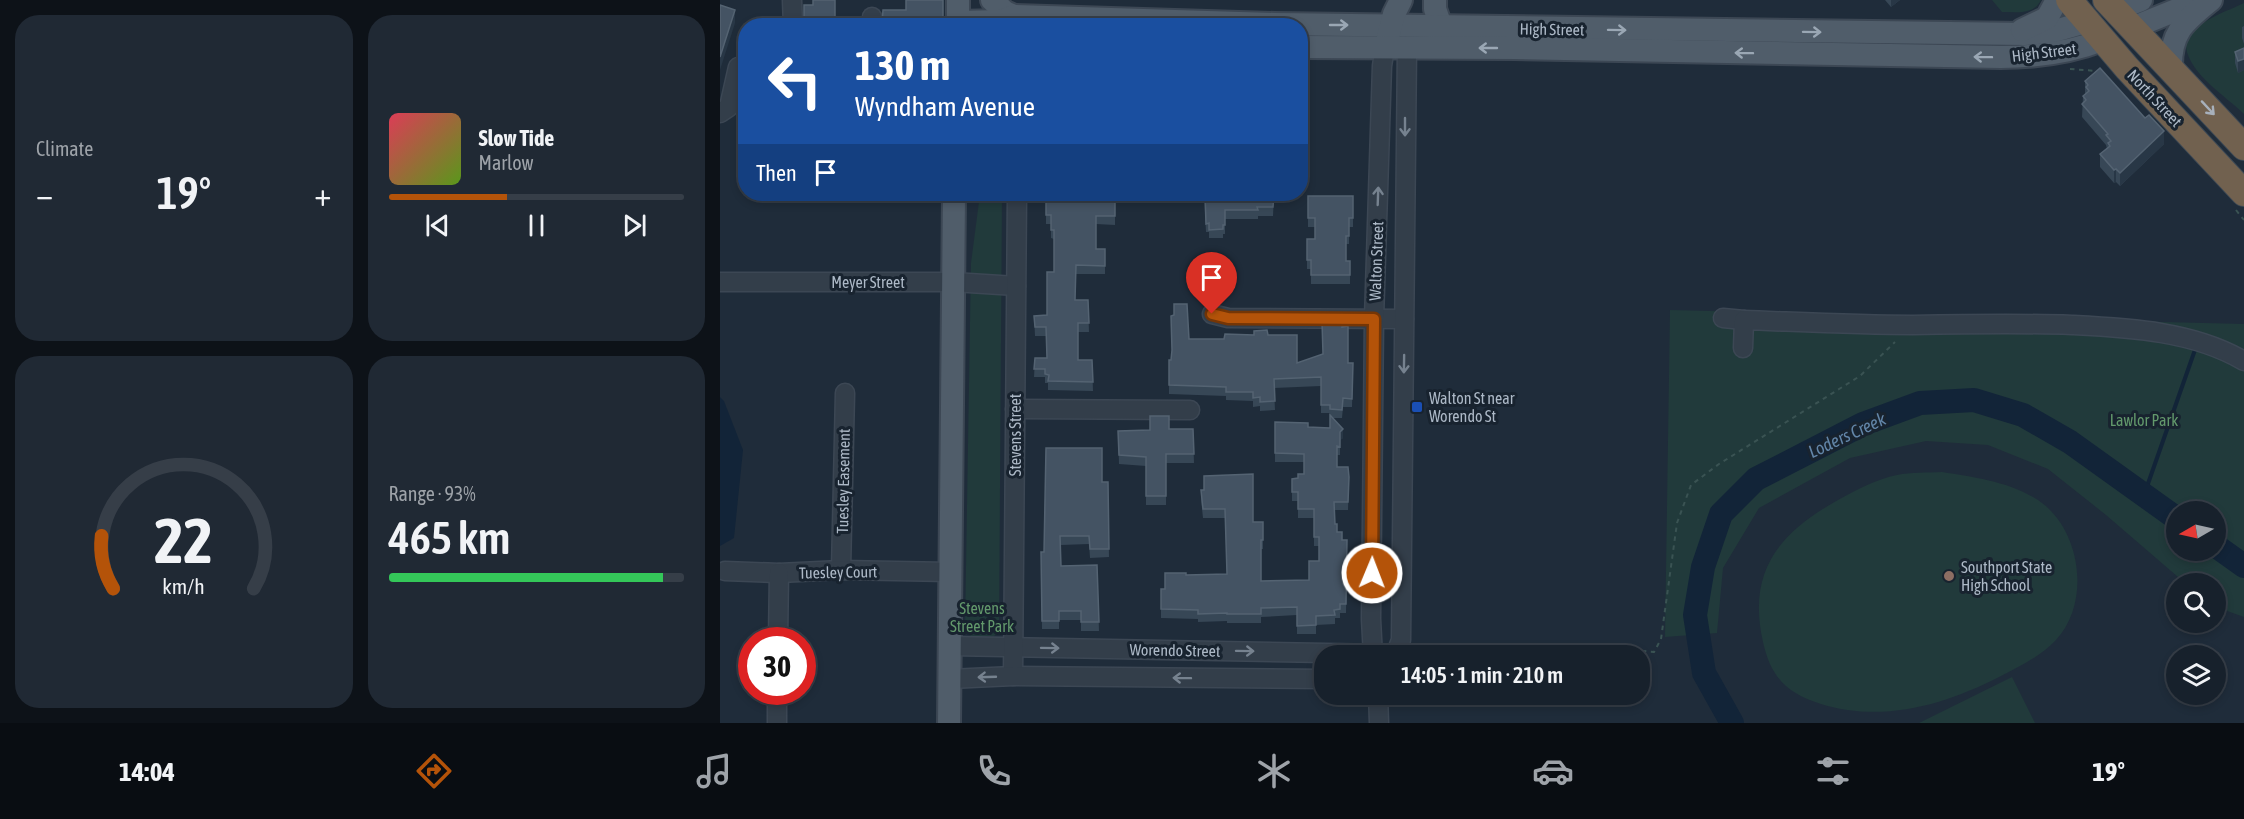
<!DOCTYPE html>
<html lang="en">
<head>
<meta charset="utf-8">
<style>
  body { margin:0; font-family:"Asap Condensed",sans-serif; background:#202934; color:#f1f3f6; height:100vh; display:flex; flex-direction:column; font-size:22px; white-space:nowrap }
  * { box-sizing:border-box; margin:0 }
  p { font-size:20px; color:#9ea3a9 }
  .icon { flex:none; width:33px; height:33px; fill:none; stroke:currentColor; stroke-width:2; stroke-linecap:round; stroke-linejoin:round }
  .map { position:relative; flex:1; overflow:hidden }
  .details { display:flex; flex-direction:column; gap:15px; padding:15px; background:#0d1218; width:720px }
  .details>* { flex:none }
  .top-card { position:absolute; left:18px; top:18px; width:570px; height:183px; border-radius:24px; box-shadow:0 3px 9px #0003,0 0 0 2px #363e48; background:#1a4fa0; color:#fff; overflow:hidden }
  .needle { width:39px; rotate:261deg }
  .buttons { position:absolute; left:1446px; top:501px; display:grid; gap:12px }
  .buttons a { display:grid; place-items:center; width:60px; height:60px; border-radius:50%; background:#17212c; box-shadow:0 3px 9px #0003,0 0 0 2px #363e48; font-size:30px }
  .speed { position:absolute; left:18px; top:627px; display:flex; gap:12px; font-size:30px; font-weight:700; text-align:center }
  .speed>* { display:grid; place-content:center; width:78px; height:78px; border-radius:50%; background:#17212c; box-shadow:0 3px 9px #0003,0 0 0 2px #363e48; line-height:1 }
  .speed .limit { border:9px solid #d22; background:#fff; color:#111 }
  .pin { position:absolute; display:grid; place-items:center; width:51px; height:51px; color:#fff; margin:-62px -26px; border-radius:50% 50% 50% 0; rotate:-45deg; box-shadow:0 0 6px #0007 }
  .pin .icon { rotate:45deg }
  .me { position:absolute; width:66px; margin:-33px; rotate:1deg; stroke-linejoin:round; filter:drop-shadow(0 0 4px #0008) }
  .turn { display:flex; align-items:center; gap:21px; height:126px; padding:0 18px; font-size:27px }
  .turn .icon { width:78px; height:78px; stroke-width:2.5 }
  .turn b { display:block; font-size:42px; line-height:51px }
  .then { display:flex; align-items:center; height:57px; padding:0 18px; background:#0003; gap:12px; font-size:22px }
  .big { font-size:45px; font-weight:600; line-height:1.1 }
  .details .card { flex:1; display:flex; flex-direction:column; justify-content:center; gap:9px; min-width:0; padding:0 21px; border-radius:24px; background:#202934 }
  .details .dial { align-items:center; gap:0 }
  .dial svg { height:156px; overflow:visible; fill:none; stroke:#363e48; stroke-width:7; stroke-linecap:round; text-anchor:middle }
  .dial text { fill:#f1f3f6; stroke:none }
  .song { display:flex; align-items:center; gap:18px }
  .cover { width:72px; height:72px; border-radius:9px; background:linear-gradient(135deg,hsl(350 70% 55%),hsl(90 70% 35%)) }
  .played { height:6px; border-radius:3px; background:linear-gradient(90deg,#b45309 40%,#363e48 40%) }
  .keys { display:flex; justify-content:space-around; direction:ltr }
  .heat { display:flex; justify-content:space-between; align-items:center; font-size:33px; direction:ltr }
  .charge { height:9px; border-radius:4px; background:linear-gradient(90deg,#34c759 93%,#363e48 0) }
  .details .tiles { flex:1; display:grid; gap:15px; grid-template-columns:repeat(2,1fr) }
  .trip { position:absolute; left:594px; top:645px; width:336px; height:60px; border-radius:24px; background:#17212c; box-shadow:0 3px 9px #0003,0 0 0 2px #363e48; font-weight:600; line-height:60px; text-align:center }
  .menu { display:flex; height:96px; justify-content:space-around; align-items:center; background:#090d12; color:#9ea3a9 }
  .menu .icon { width:42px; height:42px }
  .menu .active { color:#b45309 }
  .menu b { font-size:27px; color:#f1f3f6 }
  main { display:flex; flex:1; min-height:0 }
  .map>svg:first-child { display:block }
</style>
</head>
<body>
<main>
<section class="details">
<div class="tiles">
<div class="card"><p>Climate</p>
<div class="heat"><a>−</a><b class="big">19°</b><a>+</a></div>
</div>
<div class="card">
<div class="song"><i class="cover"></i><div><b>Slow Tide</b><p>Marlow</p></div></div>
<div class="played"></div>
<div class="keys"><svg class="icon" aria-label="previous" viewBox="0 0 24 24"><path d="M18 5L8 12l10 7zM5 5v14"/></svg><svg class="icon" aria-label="pause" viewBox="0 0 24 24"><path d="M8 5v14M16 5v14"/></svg><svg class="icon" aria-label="next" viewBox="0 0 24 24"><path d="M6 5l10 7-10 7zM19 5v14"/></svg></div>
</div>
<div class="card dial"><svg viewBox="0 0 100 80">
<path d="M14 69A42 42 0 1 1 86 69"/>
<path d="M14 69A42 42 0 0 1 8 42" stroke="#b45309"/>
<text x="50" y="56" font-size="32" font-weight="700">22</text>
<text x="50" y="72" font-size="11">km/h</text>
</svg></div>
<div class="card"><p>Range · 93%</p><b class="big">465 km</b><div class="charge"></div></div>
</div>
</section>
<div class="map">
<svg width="1524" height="723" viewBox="0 0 1524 723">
  <rect width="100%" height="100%" fill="#1f2c3a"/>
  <g fill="#213a3b" fill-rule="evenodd">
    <path d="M1272 0H1321C1314 15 1296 12 1282 12Z"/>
    <path d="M1524 3V114C1506 96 1470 75 1466 47 1470 22 1504 13 1524 3Z"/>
    <path d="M260 194H282L279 632 274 636H251L245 629 251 263Z"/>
    <path d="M950 310 1524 324V617L1496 607V584L1465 583 1386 515 1328 469 1268 445 1206 441 1130 458 1039 508 1003 568 997 633 945 637ZM1456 512H1496V550H1456Z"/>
    <path d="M1222 472C1253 477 1285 481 1313 497 1360 523 1373 600 1336 640 1321 656 1299 667 1279 677 1224 705 1163 723 1101 704 1067 693 1051 678 1043 642 1027 571 1059 533 1118 500 1136 490 1157 479 1177 475 1191 472 1207 473 1222 472Z"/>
    <path d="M1292 677 1315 723H1199Z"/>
  </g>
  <path fill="#122438" d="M0 397 4 401 23 450 14 538 0 546Z"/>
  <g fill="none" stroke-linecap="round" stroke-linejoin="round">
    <path stroke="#122438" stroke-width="4" d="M1424 495 1476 347"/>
    <g stroke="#122438" stroke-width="24">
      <path d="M1496 546 1524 566"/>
      <path d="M1012 723 984 673 975 615 983 567 1001 514 1036 479 1143 424 1200 403 1254 400 1303 415 1350 442 1456 518"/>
    </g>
    <g stroke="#3c4754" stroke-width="21">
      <g id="minor">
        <path d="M72 0 73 26"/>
        <path d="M152 26V17"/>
        <path d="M0 113 9 107 18 67"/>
        <path d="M0 282H233L296 286"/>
        <path d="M492 314 508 318 684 319"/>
        <path d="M1003 318 1024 320"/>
        <path d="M1023 348 1024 320C1080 322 1136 325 1193 325 1246 324 1299 323 1352 325 1410 328 1473 331 1524 361"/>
        <path d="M295 409 470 410"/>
        <path d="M121 570 125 393"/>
        <path d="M5 571 59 573 121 570 230 572"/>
        <path d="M58 640 59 573"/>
        <path d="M230 646 663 654"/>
        <path d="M653 656 651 619 654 319 662 66 665 47"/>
        <path d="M675 656 681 640 687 47"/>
        <path d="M293 676 297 194"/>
        <path d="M230 679 293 676 604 679"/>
        <path d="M658 694 659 723"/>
        <path d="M57 723V692"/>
      </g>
    </g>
    <g stroke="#3c4754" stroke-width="26">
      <g id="major">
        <path d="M272 0 285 12 294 16"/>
        <path d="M715 0V9L721 26"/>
        <path d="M1396 10 1421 0"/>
        <path d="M238 22 280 21 294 16 555 24 1305 34 1331 32 1366 22"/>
        <path d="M238 26V0"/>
        <path d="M1412 28 1481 0"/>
        <path d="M1302 30 1327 18 1337 0"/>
        <path d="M668 37 674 14 681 0"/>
        <path d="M580 47 793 48 1281 57C1317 57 1349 53 1382 40"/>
        <path d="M1451 69C1450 32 1464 22 1491 0"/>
        <path d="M229 723 234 194"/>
      </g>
    </g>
    <g stroke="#3d4955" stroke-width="28">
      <g id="highway">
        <path d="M1349 0 1407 68 1524 193"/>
        <path d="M1386 0 1524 147"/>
      </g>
    </g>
    <g stroke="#3a5353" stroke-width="2" stroke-dasharray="4.5 4.5" stroke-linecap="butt">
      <path d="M1350 69 1377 71"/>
      <path d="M1516 210 1524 220"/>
      <path d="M252 624 272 631"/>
      <path d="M697 645 876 647 934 652 941 639 957 523 971 485 999 464 1140 376 1175 342"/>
    </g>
    <use href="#minor" stroke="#333e4a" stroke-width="18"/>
    <use href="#major" stroke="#505d6a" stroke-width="22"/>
    <use href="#highway" stroke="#71614f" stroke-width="26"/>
  </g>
  <g fill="#374756">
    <path d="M1165 0H1180L1171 7Z"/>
    <path d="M1524 26V44L1522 38V27Z"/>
    <path d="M1524 48V70L1518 73 1515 63V52Z"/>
    <path d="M580 67 586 68V113H580Z"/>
    <path d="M1365 81 1444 144 1400 186 1396 182 1394 183 1380 167V154L1387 149 1386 145 1362 117 1363 96 1365 94Z"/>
    <path d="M326 194 395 195V225L376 224V249H385V274H356L355 300H368L369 332H358V360H372L373 391 328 390V383H325V377H314L315 358H327L326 336H315L314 316 327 315 334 272V239L331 238V224H326Z"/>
    <path d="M450 194H474L473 197 451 195Z"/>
    <path d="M484 194H554L553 216H538V219H505V234H503V238H489V232H486Z"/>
    <path d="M588 196H633V227H629V244H626V261H630V284H591V269H587V239H595V227H588Z"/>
    <path d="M451 316 469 339H504L548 335 577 363 603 355 622 327 628 363H633L632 407H623L622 418H613L623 438 620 440V455H617V467L629 477 628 510H614L615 524 617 532 622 540H627L626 613H620V618H615V624L596 625V634H577V615L541 617V623H507V621L478 622V619L441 618V589H445L466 575 507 574 505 518H483L481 499V490L533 522H543V549H541V581L589 580 599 561V546H594V518H578V501H572V479L578 478 584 474V462H555V453L588 427 610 428V413H601V386L554 388 555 410 540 411V406L533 407V401L506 400V396L449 394V360H451L452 353Z"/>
    <path d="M449 429H473L474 463H446V505H426V466L399 464 398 431 430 430Z"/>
    <path d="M382 482H388L389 557 370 558 369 544 341 545V566L377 565 379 631H361V620H339V629H322L321 552H324Z"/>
  </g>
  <g fill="#283746">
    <path d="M1171 0H1180L1171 7Z"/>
    <path d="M15 10V23L0 70V57Z"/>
    <path d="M1524 59V70L1518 73V61Z"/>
    <path d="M1444 131V144L1400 186V173Z"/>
    <path d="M1396 169V182L1394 183V170Z"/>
    <path d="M623 429V438L620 440V432Z"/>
  </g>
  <g fill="#445363" stroke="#546372" stroke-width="1.5">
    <path d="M93 0H115V26H81L84 19V5H93Z"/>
    <path d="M186 0H223V26H162L163 10H186Z"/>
    <path d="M0 5 15 10 0 57Z"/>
    <path d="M1524 48V59L1518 61 1515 52Z"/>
    <path d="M580 67 586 68V104H580Z"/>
    <path d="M1380 68 1425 118 1429 115 1444 131 1400 173 1396 169 1394 170 1380 154 1390 146 1388 143 1391 141 1386 135 1388 134 1362 104 1366 100 1363 96 1369 91 1366 87 1368 85 1365 81Z"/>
    <path d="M326 194H393V195H395V216H376V249H385V266L356 265 355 300H368L369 323H358V360H372L373 382 328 381 329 375 325 374V369H314L315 358H327L326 327H315L314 316 327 315V272H334V230H331V215H326Z"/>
    <path d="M485 194H554L553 207H537L538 210H505V225H503V229L489 230V223L486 224Z"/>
    <path d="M588 196H633V218H629V236H626V261H630V275H591V260H587V239H595V218H588Z"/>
    <path d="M454 304H467L469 339H504L505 334 534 335V331L547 330 548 335H577V363L603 354 602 322 622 321V327L628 326V363H633L632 399 623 398 622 410 610 409V405H601V377L554 379 555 401 540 402V397L533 398V392H506V387L449 385V360H451L452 350 451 316 454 315Z"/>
    <path d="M610 415 623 429 620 432V447L617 446V467H628L629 477 628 502H614L615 524H617V532H622V540H627L626 604H620V609L614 610 615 615 596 616V625L577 626V607L541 608V614H507V613L478 614V610L441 609V589H445V573H466V575L507 574 505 509H483L481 490H484V476L533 474V522H543V540H541V581L589 580V561H599V537H594V509H578V492H572V479L578 478V474H584V454L555 453V422L588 423V427L610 428Z"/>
    <path d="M430 416H449V429H473L474 454H446V496H426V457L399 455 398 431 430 430Z"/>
    <path d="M326 448H382V482H388L389 549H370L369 536H340L341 566 377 565 379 622H361V611H339V621H322L321 552H324Z"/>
  </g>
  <defs><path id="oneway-shaft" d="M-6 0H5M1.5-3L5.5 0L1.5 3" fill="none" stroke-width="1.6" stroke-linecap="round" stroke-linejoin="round" transform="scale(1.5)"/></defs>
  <g stroke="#9aa7b4">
    <use href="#oneway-shaft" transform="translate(619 25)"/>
    <use href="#oneway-shaft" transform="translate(897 30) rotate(1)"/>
    <use href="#oneway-shaft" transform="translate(1092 32) rotate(1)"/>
    <use href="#oneway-shaft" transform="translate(768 48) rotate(-180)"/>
    <use href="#oneway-shaft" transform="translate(1024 53) rotate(-179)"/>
    <use href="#oneway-shaft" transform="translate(1263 57) rotate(-179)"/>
  </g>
  <use stroke="#a7b0bb" href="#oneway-shaft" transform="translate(1488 108) rotate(47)"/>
  <g stroke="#76828f">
    <use href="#oneway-shaft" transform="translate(685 127) rotate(90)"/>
    <use href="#oneway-shaft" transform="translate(658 196) rotate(-88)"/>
    <use href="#oneway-shaft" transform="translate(684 364) rotate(91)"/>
    <use href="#oneway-shaft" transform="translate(330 648) rotate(1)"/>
    <use href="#oneway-shaft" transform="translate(525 651) rotate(1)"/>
    <use href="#oneway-shaft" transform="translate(267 677) rotate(178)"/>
    <use href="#oneway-shaft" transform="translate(462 678) rotate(-179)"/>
  </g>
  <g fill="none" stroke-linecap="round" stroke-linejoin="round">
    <g stroke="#753606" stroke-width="15">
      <path id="route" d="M492 314 508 318 654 319 652 573"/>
    </g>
    <use href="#route" stroke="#b45309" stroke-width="10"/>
  </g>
  <rect fill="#1a4fb4" stroke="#18232f" stroke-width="2" x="691" y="401" width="12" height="12" rx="3"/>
  <circle fill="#8d6e63" stroke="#18232f" stroke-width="2" cx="1229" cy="576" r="6"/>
  <g text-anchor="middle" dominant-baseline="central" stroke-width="6" stroke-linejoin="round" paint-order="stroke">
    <g font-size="16" fill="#adb9c7" stroke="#18232f">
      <text transform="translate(832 29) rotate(1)">High Street</text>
      <text transform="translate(1324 52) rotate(-7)">High Street</text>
      <text transform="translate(1435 98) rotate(47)">North Street</text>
      <text transform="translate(656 261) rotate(-88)">Walton Street</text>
      <text x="148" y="282">Meyer Street</text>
      <text transform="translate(295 435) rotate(-90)">Stevens Street</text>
      <text transform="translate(123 481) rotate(-89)">Tuesley Easement</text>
      <text transform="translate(118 572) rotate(-1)">Tuesley Court</text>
      <text transform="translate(455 650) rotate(1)">Worendo Street</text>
    </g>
    <g font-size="16" fill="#adb9c7" stroke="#18232f" text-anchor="start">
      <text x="709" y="398">Walton St near<tspan x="709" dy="18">Worendo St</tspan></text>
      <text x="1241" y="567">Southport State<tspan x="1241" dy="18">High School</tspan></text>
    </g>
    <g font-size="16" fill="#63996c" stroke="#18232f">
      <text x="1424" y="420">Lawlor Park</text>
      <text x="262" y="608">Stevens<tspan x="262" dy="18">Street Park</tspan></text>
    </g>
    <g font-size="18" font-style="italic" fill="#6386a9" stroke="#18232f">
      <text transform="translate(1127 435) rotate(-25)">Loders Creek</text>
    </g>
  </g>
</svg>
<div class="buttons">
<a><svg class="needle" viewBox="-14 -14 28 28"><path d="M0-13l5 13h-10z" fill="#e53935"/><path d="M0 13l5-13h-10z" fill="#9ea3a9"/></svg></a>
<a><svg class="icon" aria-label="search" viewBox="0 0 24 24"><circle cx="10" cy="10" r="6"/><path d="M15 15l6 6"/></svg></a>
<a><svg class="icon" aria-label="layers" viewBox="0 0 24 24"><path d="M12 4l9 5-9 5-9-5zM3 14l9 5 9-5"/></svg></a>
</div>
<div class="speed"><div class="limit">30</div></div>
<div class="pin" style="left:492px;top:314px;background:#d93025"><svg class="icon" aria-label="arrive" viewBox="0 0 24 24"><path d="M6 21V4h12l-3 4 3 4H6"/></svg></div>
<svg class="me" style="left:652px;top:573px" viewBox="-20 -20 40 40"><circle r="17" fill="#b45309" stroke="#fff" stroke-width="3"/><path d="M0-11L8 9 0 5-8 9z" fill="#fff"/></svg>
<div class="trip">14:05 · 1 min · 210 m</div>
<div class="top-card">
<div class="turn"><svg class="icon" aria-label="left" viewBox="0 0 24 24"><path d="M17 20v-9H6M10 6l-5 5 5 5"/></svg><div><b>130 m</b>Wyndham Avenue</div></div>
<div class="then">Then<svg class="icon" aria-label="arrive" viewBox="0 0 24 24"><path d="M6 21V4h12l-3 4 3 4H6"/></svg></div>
</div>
</div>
</main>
<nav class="menu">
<b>14:04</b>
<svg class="icon active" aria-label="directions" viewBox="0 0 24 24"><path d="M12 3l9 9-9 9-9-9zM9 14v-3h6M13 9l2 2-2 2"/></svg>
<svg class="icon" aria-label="music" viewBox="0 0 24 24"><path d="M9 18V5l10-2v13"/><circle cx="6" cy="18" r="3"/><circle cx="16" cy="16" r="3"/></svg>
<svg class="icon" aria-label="phone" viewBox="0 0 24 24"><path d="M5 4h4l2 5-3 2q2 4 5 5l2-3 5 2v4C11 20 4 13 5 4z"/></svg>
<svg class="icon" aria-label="climate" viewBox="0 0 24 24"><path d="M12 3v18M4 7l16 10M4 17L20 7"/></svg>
<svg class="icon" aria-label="car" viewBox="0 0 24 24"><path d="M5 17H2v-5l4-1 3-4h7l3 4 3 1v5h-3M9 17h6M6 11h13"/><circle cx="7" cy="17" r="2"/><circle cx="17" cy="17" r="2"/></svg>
<svg class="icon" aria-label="filters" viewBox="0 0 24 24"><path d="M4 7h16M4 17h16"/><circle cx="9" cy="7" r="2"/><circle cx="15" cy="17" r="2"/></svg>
<b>19°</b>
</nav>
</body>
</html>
